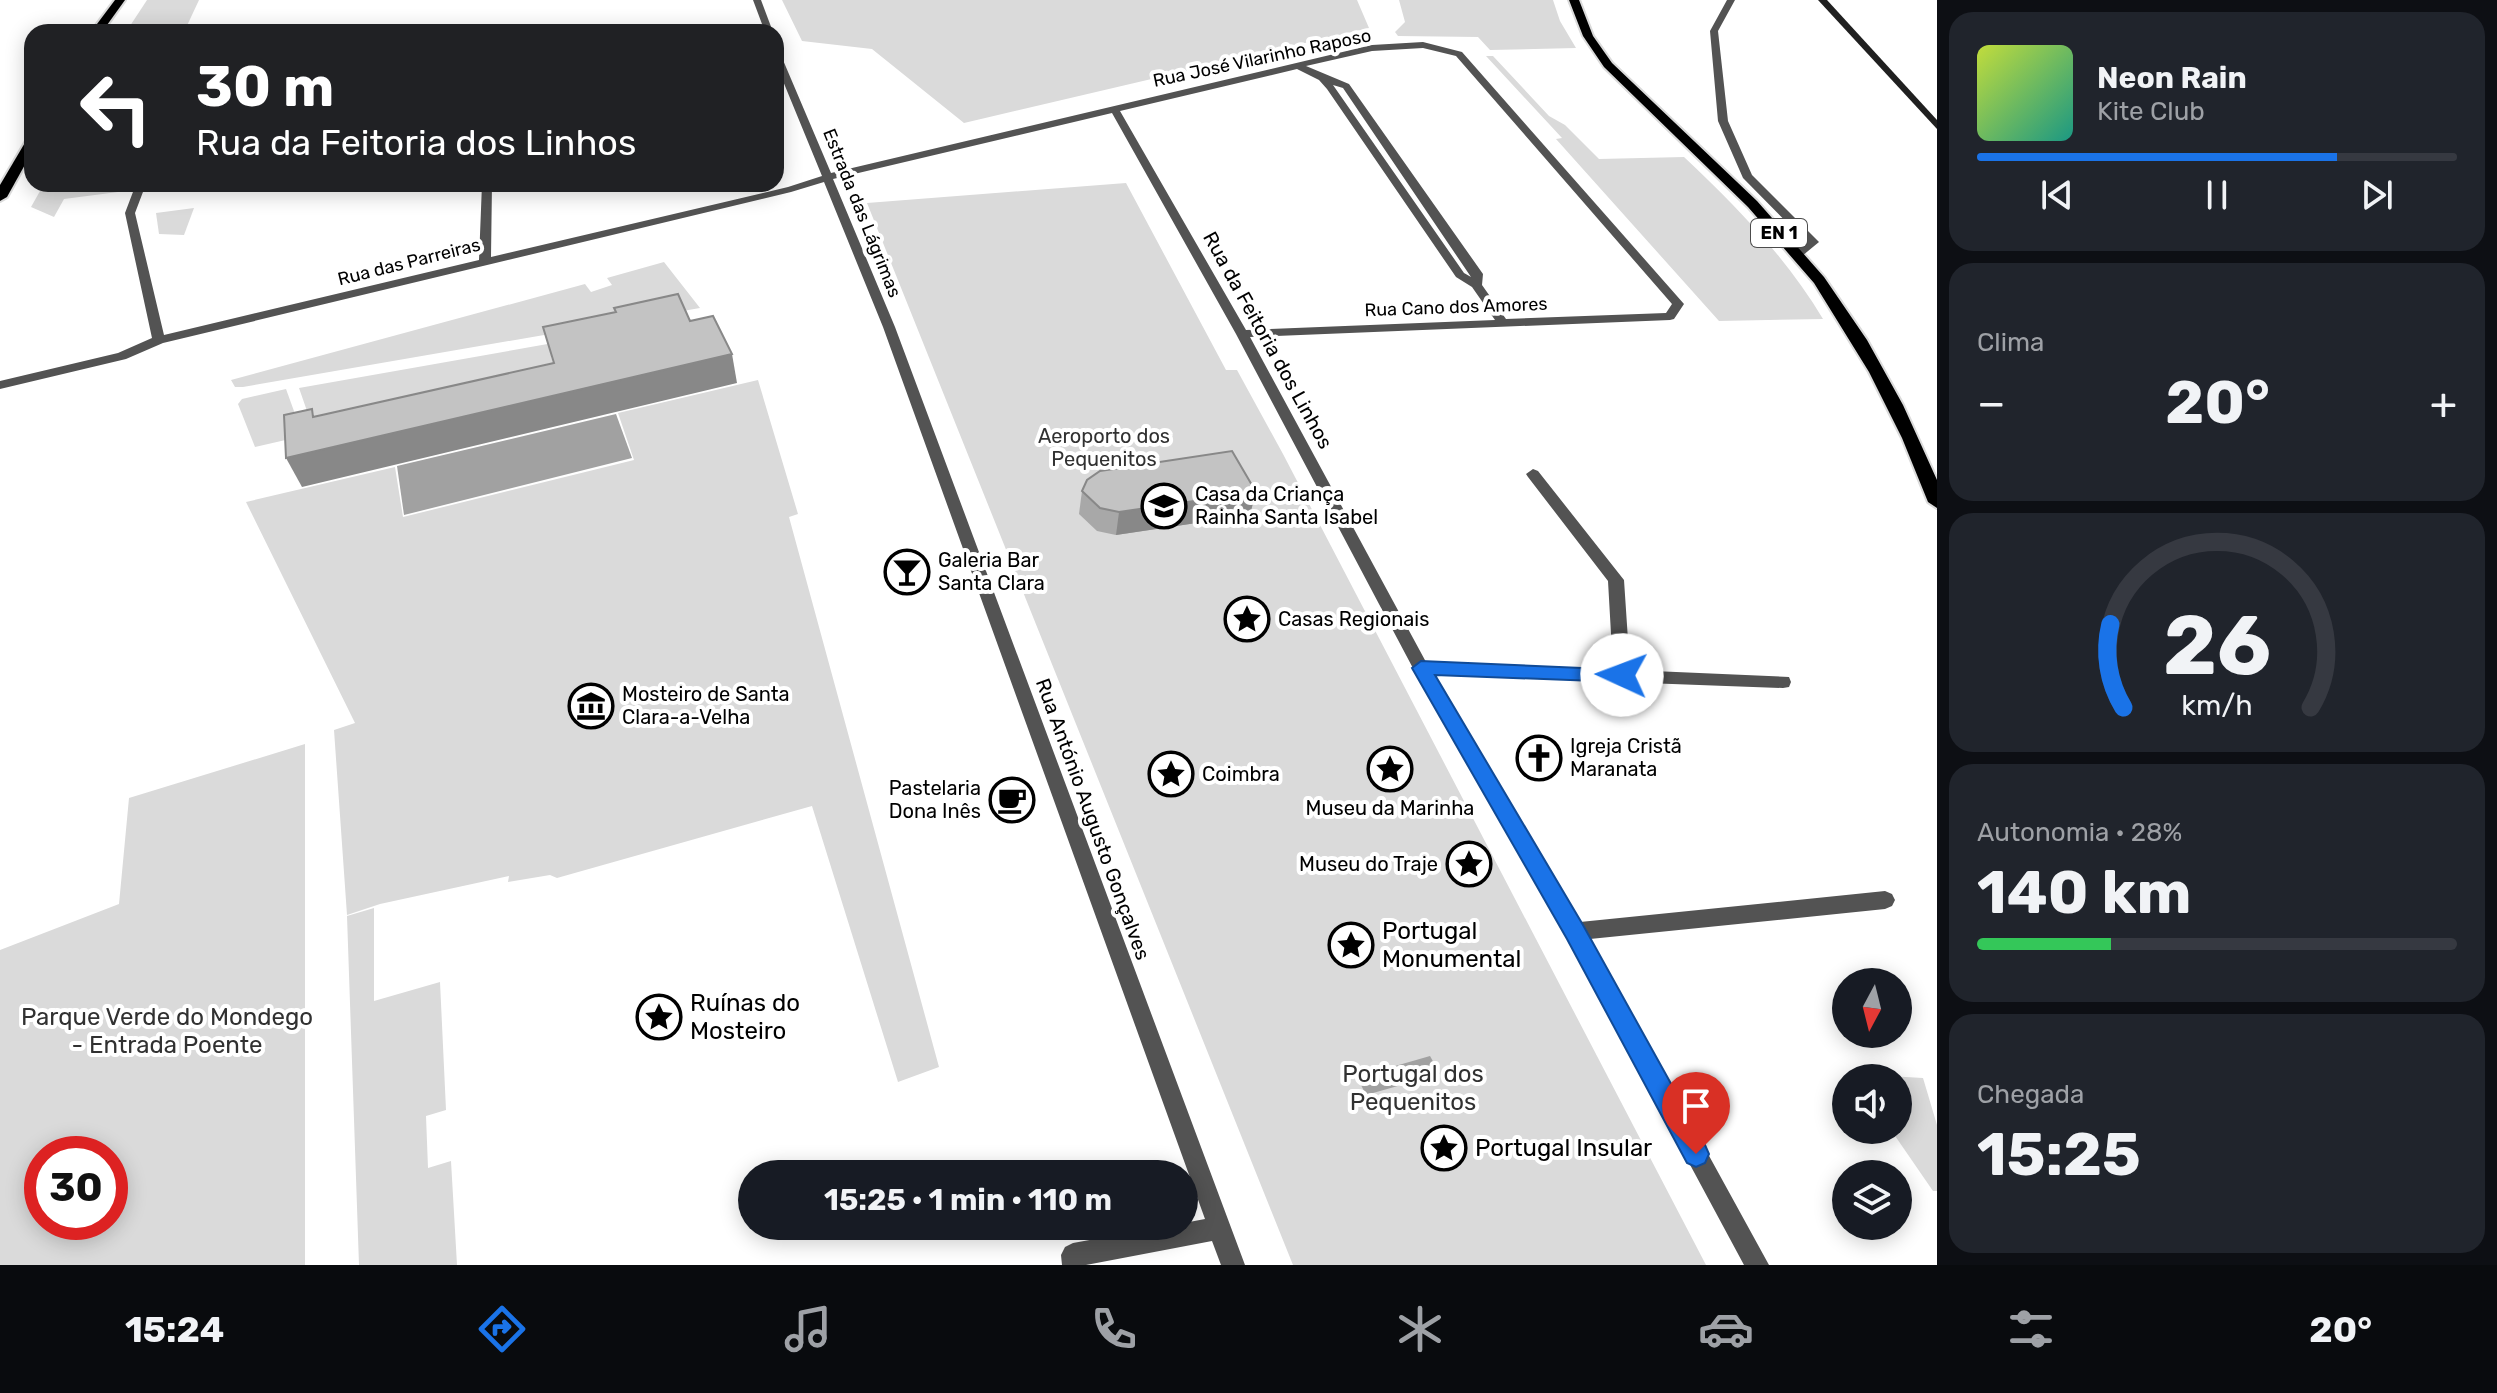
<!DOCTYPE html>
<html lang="pt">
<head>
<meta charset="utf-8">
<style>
  body { margin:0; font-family:Rubik,sans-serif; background:#20242c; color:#f1f3f6; height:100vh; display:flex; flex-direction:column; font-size:30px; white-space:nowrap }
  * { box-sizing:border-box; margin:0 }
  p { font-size:26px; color:#9ea1a6 }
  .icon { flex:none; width:44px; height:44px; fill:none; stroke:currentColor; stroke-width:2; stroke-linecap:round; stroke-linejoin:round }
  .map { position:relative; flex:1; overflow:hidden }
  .sheet { display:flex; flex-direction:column; gap:12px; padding:12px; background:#0d0f14; width:560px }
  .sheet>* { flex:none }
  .banner { position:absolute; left:24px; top:24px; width:760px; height:168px; border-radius:24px; box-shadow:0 4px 20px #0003; background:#202124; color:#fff; overflow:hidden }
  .needle { width:52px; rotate:187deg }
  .tools { position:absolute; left:1832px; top:968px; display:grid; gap:16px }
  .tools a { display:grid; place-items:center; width:80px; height:80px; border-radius:50%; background:#171b24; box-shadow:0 4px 20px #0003; font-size:40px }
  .speed { position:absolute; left:24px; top:1136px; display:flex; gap:16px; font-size:40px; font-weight:700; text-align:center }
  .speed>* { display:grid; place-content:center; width:104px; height:104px; border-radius:50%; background:#171b24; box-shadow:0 4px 20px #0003; line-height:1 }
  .speed .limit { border:12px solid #d22; background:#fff; color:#111 }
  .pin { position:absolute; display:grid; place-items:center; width:68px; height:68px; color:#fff; margin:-82px -34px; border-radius:50% 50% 50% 0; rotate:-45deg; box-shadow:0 0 8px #0007 }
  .pin .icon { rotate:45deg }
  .me { position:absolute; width:88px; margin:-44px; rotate:272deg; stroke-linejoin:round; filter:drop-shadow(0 0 6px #0008) }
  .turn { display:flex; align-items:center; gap:28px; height:168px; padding:0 40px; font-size:36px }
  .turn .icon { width:104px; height:104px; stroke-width:2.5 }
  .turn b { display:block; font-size:56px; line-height:68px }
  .big { font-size:60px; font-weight:700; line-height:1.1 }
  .sheet .widget { flex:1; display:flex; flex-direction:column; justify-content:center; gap:12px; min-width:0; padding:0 28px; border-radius:24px; background:#20242c }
  .sheet .dial { align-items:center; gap:0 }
  .dial svg { height:208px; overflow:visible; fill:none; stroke:#363941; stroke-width:7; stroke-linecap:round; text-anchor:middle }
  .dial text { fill:#f1f3f6; stroke:none }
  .song { display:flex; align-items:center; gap:24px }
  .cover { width:96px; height:96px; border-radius:12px; background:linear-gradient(135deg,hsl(70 70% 55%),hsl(170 70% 35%)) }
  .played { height:8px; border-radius:4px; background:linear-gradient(90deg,#1a73e8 75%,#363941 75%) }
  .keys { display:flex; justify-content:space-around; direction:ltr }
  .heat { display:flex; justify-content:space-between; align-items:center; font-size:44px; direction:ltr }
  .charge { height:12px; border-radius:6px; background:linear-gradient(90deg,#34c759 28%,#363941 0) }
  .trip { position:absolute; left:738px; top:1160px; width:460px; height:80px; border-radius:40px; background:#171b24; box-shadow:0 4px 20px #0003; font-weight:700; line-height:80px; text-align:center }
  .menu { display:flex; height:128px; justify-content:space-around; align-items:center; background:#090b0e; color:#9ea1a6 }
  .menu .icon { width:56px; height:56px }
  .menu .selected { color:#1a73e8 }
  .menu b { font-size:36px; color:#f1f3f6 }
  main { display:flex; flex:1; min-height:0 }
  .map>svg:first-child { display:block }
</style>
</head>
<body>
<main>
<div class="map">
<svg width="1937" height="1265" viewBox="0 0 1937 1265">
  <rect width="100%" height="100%" fill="#fff"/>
  <g fill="#dadada" fill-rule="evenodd">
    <path d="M147 0H199L184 32H126Z"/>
    <path d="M782 0H1357L1369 28 964 123 872 49 802 41Z"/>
    <path d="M1399 0H1553L1560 21 1576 48 1490 50 1478 37 1398 36 1395 32 1405 22Z"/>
    <path d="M1486 56H1493L1549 116 1565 125 1599 159 1684 157C1736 206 1786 257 1823 319L1719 321 1556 139 1562 138Z"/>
    <path d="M1126 183 1226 370H1237L1283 454 1706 1265H1293L867 203Z"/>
    <path d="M44 184H122L118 192 64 199 54 217 31 207Z"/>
    <path d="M194 208 184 235 159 234 156 213Z"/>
    <path d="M664 262 700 308 243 387H235L231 380 585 284 591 292 612 285 607 278Z"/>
    <path d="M683 320 551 356 558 379 315 434 299 388Z"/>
    <path d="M758 380 798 514 789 517 939 1067 898 1082 812 806 557 878 550 875 508 882 509 876 380 904 347 915 334 730 355 723 246 502 395 467 403 517 634 460 618 413Z"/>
    <path d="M286 389 303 436 255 447 238 404 242 399Z"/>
    <path d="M305 744V1265H0V950L119 904 129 798ZM42 1154H110V1222H42Z"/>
    <path d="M374 908V1001L440 982 446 1110 426 1116 428 1168 451 1161 457 1265H359L347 916Z"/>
    <path d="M1853 1074 1923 1078 1937 1125V1191H1933L1891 1130H1898V1078H1856Z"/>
  </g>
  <g fill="#a1a1a1">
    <path d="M616 414 632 458 404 515 397 466Z"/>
    <path d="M1430 1056 1440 1074 1366 1095 1357 1077Z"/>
  </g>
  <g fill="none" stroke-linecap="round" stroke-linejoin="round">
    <g stroke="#dbdbdb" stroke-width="4">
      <g id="primary">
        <path d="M115 0H125L102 32H91Z"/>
        <path d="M1569 0H1579L1593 36 1612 63 1757 201 1824 277 1867 340 1903 405 1937 480V508L1928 502 1902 438 1869 372 1814 283 1748 207 1604 67 1583 36Z"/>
        <path d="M32 137V152L7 197 0 201V185L26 141Z"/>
      </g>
    </g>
    <g fill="#535353" fill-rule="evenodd">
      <path d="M753 0H761L773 32H765Z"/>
      <path d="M1727 0H1735L1718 31 1728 121 1752 175 1819 242 1802 256 1792 254 1806 242 1743 178 1718 121 1710 31Z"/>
      <path d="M1423 42 1462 52 1684 304 1674 319 1670 320 1250 337 1426 662 1613 669 1608 581 1528 477 1526 474 1533 469 1538 471 1624 580 1630 670 1789 677 1791 682 1789 687 1783 688 1433 675 1580 922 1885 891 1892 894 1895 900 1892 906 1885 909 1590 939 1769 1265H1744L1568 938 1415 672 1236 334 1112 113 833 179 895 327 1245 1265H1221L1212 1241 1086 1265H1062L1061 1255 1065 1247 1073 1243 1167 1226H1184V1223L1205 1219 883 327 824 182 791 192 163 343 126 359 0 389V381L118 353 152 338 125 213 136 184H146L135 213 164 335 479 260 482 184H492L491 257 788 187 822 176 776 64V50L780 53 831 173 1372 45ZM1423 48 1456 56 1672 304 1666 313 1506 319 1482 285 1483 274 1349 84 1306 66 1372 51ZM1297 69 1319 80 1327 89 1456 277 1472 287 1495 320 1246 330 1120 111ZM1333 85 1343 88 1471 277 1464 273Z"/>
    </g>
    <path fill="#202020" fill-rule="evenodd" d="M1818 0H1827L1937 120V129Z"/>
    <use href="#primary" fill="#000" fill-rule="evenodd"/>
  </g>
  <path fill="#a8a8a8" d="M1082 491 1250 515 1116 535 1097 531 1079 514Z"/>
  <g fill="#888">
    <path d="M732 354 737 383 302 487 286 458Z"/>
    <path d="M1256 492 1250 515 1116 535 1119 512Z"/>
  </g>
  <g fill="#c3c3c3" stroke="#888" stroke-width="2">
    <path d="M678 294 690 321 713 316 732 354 286 458 284 415 312 409 313 417 554 363 543 327 616 312 614 308Z"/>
    <path d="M1232 451 1256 492 1119 512 1100 508 1082 491 1087 480 1100 471Z"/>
  </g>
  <path fill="#1a73e8" stroke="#114b97" stroke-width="2" d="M1421 661 1628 670 1631 675 1628 680 1622 682 1435 675 1583 925 1705 1145 1709 1154 1705 1163 1696 1167 1687 1163 1567 939 1412 668Z"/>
  <defs>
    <g id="school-ring" transform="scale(2.3)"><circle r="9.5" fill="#fff" stroke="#000" stroke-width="1.5"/><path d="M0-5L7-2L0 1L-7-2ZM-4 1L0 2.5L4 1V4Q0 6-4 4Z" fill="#000"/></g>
    <g id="bar-ring" transform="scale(2.3)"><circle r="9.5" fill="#fff" stroke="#000" stroke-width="1.5"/><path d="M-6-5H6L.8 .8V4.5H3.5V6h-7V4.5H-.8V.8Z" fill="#000"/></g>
    <g id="sight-ring" transform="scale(2.3)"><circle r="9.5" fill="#fff" stroke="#000" stroke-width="1.5"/><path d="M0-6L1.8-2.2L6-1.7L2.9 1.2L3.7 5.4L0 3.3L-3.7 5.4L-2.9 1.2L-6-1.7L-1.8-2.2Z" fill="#000"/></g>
    <g id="museum-ring" transform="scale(2.3)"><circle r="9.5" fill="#fff" stroke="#000" stroke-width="1.5"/><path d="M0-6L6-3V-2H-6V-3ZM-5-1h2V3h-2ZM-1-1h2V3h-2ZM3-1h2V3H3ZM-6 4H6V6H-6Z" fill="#000"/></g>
    <g id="church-ring" transform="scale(2.3)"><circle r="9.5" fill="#fff" stroke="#000" stroke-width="1.5"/><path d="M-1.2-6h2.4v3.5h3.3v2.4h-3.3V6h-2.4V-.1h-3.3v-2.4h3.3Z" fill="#000"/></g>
    <g id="cafe-ring" transform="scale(2.3)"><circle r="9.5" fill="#fff" stroke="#000" stroke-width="1.5"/><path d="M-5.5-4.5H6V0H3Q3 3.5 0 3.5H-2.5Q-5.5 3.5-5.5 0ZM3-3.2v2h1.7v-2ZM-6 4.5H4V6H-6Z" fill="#000"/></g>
  </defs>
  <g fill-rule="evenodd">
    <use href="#school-ring" x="1164" y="506"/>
    <use href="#bar-ring" x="907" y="572"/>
    <use href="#sight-ring" x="1247" y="619"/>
    <use href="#museum-ring" x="591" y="706"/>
    <use href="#church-ring" x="1539" y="758"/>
    <use href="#sight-ring" x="1390" y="769"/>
    <use href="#sight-ring" x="1171" y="774"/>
    <use href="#cafe-ring" x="1012" y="800"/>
    <use href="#sight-ring" x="1469" y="864"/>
    <use href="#sight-ring" x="1351" y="945"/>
    <use href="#sight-ring" x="659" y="1017"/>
    <use href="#sight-ring" x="1444" y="1148"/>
  </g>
  <g text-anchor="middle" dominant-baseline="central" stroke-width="8" stroke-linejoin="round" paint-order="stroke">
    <g font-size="18" fill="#000" stroke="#fff">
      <text transform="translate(1262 58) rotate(-12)">Rua José Vilarinho Raposo</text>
      <text transform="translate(862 213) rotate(68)">Estrada das Lágrimas</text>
      <text transform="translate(409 262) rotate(-14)">Rua das Parreiras</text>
      <text transform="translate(1456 307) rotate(-2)">Rua Cano dos Amores</text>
    </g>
    <rect fill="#fff" stroke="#4c4c4c" stroke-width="2" x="1751" y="219" width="56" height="28" rx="6"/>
    <g font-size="18" font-weight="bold" fill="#000">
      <text x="1779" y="233">EN 1</text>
    </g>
    <g font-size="20" fill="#000" stroke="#fff">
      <text transform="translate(1268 340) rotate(61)">Rua da Feitoria dos Linhos</text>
      <text transform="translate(1093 819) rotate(70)">Rua António Augusto Gonçalves</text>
    </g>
    <g font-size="20" fill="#313131" stroke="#fff">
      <text x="1104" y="436">Aeroporto dos<tspan x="1104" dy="23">Pequenitos</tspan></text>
    </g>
    <g font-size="20" fill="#000" stroke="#fff" text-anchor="start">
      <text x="1195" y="494">Casa da Criança<tspan x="1195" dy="23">Rainha Santa Isabel</tspan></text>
      <text x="938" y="560">Galeria Bar<tspan x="938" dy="23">Santa Clara</tspan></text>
      <text x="1278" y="619">Casas Regionais</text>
      <text x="622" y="694">Mosteiro de Santa<tspan x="622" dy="23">Clara-a-Velha</tspan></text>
      <text x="1570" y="746">Igreja Cristã<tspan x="1570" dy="23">Maranata</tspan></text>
      <text x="1202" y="774">Coimbra</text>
      <text x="981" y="788" text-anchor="end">Pastelaria<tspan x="981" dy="23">Dona Inês</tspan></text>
      <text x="1390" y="808" text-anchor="middle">Museu da Marinha</text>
      <text x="1438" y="864" text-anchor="end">Museu do Traje</text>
    </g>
    <g font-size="24" fill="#000" stroke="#fff" text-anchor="start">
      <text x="1382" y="931">Portugal<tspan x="1382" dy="28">Monumental</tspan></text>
      <text x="690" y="1003">Ruínas do<tspan x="690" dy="28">Mosteiro</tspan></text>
      <text x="1475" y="1148">Portugal Insular</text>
    </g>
    <g font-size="24" fill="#313131" stroke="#fff">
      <text x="167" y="1017">Parque Verde do Mondego<tspan x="167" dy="28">- Entrada Poente</tspan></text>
      <text x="1413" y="1074">Portugal dos<tspan x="1413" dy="28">Pequenitos</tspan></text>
    </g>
  </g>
</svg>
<div class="tools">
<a><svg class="needle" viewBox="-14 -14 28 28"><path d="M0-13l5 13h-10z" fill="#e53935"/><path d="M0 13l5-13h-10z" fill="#9ea1a6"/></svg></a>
<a><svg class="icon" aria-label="sound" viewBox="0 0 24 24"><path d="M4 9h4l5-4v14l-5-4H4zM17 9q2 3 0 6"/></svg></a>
<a><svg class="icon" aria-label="layers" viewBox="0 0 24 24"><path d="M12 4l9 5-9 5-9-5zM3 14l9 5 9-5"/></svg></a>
</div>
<div class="speed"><div class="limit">30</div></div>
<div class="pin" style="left:1696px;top:1154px;background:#d93025"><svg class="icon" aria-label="arrive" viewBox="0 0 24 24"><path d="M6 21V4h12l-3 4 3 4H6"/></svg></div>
<svg class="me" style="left:1622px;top:675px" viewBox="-20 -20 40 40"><circle r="19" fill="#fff"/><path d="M0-13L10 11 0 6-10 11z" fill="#1a73e8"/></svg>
<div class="trip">15:25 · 1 min · 110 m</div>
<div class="banner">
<div class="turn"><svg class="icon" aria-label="left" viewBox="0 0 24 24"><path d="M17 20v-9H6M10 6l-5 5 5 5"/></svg><div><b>30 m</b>Rua da Feitoria dos Linhos</div></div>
</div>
</div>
<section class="sheet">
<div class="widget">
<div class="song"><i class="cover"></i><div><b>Neon Rain</b><p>Kite Club</p></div></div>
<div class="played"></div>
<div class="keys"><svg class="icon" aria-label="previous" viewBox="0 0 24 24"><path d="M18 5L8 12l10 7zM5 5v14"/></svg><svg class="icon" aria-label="pause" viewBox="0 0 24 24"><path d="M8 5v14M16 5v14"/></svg><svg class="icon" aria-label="next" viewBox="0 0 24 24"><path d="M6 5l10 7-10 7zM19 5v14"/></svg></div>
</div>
<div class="widget"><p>Clima</p>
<div class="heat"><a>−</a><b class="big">20°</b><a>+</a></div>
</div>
<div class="widget dial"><svg viewBox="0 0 100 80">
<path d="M14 69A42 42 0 1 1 86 69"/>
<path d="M14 69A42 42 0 0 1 9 37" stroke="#1a73e8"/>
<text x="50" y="56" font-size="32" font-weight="700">26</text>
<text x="50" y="72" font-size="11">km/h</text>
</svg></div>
<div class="widget"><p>Autonomia · 28%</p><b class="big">140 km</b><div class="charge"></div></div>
<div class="widget"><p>Chegada</p><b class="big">15:25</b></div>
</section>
</main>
<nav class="menu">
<b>15:24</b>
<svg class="icon selected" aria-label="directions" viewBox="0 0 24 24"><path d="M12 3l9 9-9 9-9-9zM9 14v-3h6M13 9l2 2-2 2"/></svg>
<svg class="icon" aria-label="music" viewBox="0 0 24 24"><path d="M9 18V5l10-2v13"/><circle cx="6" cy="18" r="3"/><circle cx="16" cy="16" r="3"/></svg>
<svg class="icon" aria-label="phone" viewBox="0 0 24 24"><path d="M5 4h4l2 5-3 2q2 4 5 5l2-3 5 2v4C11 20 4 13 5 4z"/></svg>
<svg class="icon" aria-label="climate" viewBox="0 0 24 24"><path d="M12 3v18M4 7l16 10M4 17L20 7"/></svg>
<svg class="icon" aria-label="car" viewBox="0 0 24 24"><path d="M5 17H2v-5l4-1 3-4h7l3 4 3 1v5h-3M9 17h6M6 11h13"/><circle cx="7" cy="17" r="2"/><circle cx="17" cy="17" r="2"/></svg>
<svg class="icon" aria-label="filters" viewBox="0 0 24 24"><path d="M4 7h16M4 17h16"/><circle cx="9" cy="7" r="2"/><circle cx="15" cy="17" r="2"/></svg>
<b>20°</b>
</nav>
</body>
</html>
